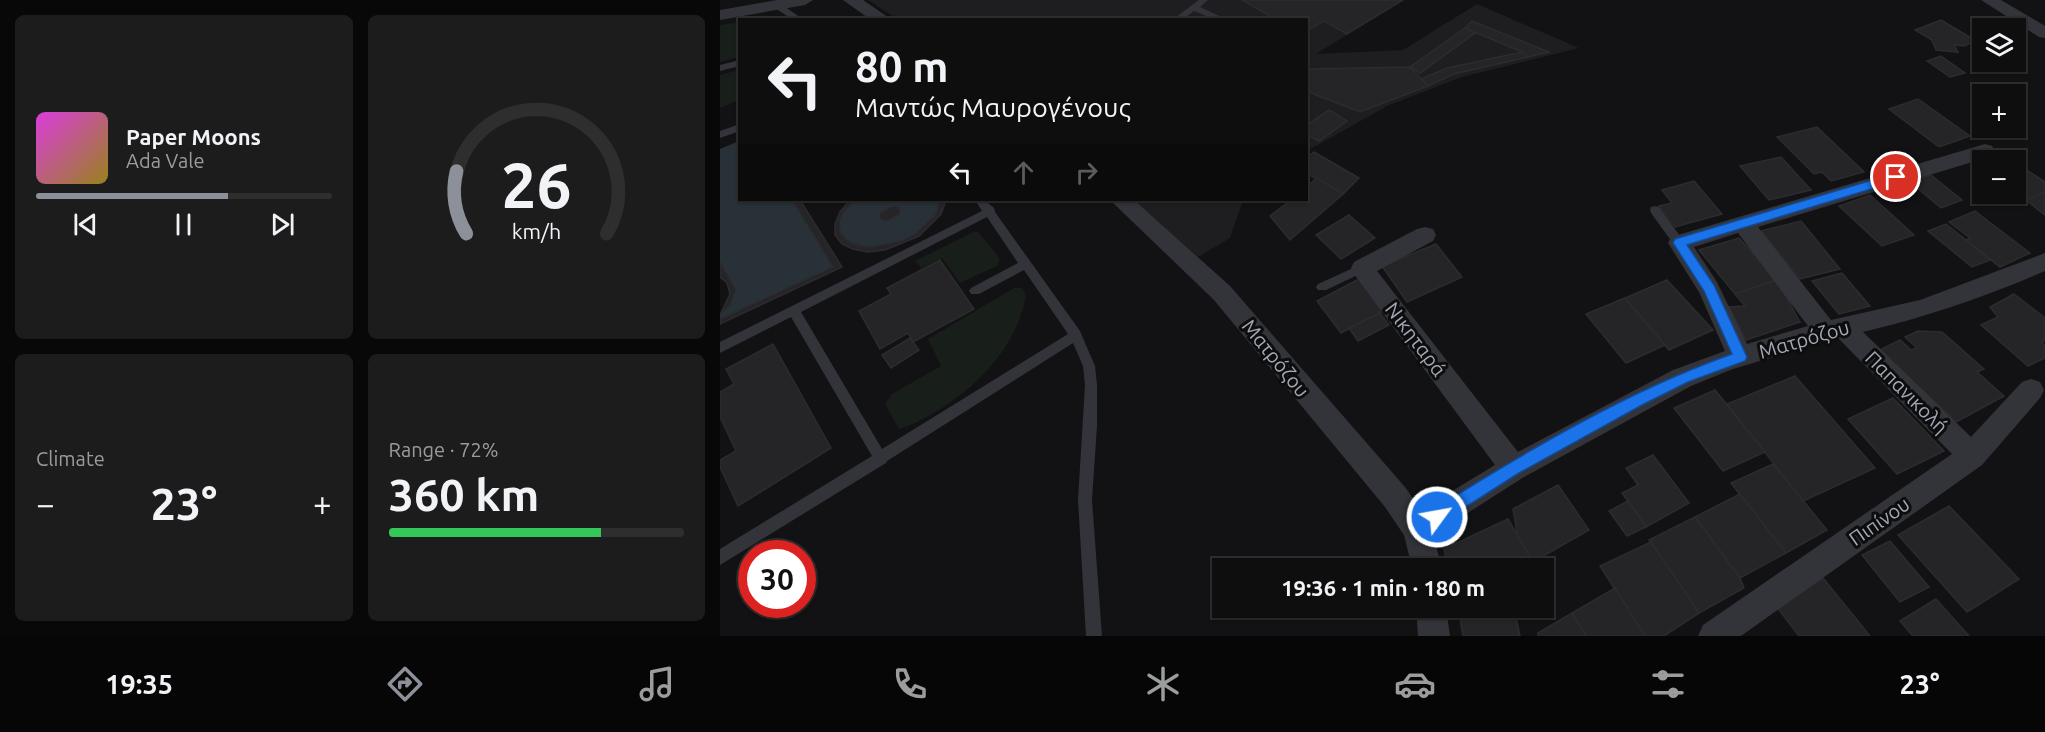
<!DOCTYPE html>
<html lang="en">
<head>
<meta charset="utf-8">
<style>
  body { margin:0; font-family:Ubuntu,sans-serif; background:#1c1c1d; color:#f1f3f6; height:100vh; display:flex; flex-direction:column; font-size:22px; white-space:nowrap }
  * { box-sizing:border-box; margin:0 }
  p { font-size:20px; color:#9b9c9e }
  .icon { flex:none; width:33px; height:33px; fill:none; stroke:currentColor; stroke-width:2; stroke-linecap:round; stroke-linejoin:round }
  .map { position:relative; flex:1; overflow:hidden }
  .details { display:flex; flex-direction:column; gap:15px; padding:15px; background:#080808; width:720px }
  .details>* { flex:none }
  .guide { position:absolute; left:18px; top:18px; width:570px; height:183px; border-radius:0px; box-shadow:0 2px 4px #0004,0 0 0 2px #2e2e2f; background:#0e0e0f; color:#f1f3f6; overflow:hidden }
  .fabs { position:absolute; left:1252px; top:18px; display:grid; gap:12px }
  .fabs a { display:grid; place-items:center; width:54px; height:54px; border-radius:0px; background:#0e0e0f; box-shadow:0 2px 4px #0004,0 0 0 2px #2e2e2f; font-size:30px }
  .speed { position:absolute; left:18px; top:540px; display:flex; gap:12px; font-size:30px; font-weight:700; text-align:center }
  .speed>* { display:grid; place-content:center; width:78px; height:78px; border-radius:50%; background:#0e0e0f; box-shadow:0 2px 4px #0004,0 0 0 2px #2e2e2f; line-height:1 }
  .speed .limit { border:9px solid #d22; background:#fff; color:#111 }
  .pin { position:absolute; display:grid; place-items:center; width:51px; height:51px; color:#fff; margin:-26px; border:3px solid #fff; border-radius:50%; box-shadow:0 2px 6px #0007 }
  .me { position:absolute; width:66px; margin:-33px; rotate:58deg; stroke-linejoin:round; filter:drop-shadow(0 0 4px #0008) }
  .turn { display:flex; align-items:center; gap:21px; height:126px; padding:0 18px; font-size:27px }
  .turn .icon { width:78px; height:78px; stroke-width:2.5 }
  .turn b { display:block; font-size:42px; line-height:51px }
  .lanes { display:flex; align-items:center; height:57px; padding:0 18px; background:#0003; justify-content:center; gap:30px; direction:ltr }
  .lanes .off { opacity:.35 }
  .big { font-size:45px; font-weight:600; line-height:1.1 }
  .details .widget { flex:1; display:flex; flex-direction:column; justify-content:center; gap:9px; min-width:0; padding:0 21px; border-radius:9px; background:#1c1c1d }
  .details .dial { align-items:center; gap:0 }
  .dial svg { height:156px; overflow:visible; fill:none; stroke:#2e2e2f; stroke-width:7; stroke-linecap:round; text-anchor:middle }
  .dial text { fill:#f1f3f6; stroke:none }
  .song { display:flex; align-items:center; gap:18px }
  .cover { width:72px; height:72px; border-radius:9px; background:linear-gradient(135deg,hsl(300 70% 55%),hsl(50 70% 35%)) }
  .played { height:6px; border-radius:3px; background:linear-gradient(90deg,#8c9099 65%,#2e2e2f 65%) }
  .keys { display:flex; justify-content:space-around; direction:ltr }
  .heat { display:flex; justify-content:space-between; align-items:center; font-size:33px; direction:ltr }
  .charge { height:9px; border-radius:4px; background:linear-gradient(90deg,#34c759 72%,#2e2e2f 0) }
  .details .tiles { flex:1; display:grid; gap:15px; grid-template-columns:repeat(2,1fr) }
  .trip { position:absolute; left:492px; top:558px; width:342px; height:60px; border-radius:0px; background:#0e0e0f; box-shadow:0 2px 4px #0004,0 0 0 2px #2e2e2f; font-weight:600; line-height:60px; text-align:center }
  .tabs { display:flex; height:96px; justify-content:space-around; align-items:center; background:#060606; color:#9b9c9e }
  .tabs .icon { width:42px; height:42px }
  .tabs .current { color:#8c9099 }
  .tabs b { font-size:27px; color:#f1f3f6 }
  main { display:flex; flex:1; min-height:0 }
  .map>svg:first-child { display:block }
</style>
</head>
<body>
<main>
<section class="details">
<div class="tiles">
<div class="widget">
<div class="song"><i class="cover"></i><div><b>Paper Moons</b><p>Ada Vale</p></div></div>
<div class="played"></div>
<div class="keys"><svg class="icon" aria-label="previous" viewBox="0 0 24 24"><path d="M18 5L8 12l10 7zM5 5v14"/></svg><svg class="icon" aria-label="pause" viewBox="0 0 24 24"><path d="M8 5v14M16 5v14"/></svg><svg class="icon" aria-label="next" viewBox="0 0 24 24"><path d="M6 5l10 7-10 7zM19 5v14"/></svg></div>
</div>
<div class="widget dial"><svg viewBox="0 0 100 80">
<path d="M14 69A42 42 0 1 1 86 69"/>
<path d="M14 69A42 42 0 0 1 9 37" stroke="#8c9099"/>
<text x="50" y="56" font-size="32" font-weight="700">26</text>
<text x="50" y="72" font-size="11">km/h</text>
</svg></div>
<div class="widget"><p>Climate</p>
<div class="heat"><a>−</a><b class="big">23°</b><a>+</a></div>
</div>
<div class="widget"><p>Range · 72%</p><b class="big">360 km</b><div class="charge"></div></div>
</div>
</section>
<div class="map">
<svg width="1325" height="636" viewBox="0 0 1325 636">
  <rect width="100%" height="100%" fill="#121214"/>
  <g fill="#1e1e21">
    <path d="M148 0H683L596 54 683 50 757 4 859 48 742 77 669 105 587 151 586 20H179Z"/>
    <path d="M413 200H523L510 238 478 257Z"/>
  </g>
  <g fill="#181e19">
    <path d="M19 22V57L0 62V25Z"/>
    <path d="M19 70V100L0 108V75Z"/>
    <path d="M253 232H258L280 259 277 266 240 283 222 258 201 268 195 261Z"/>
    <path d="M294 288H302L306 295C297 347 257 388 212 414 201 420 191 426 179 429L165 404 172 394 221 366 208 339Z"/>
  </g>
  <g fill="#283138">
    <path d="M19 141 20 200H72L113 267 0 319V315L10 305 16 290 0 262V149Z"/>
    <path d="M136 200H219C220 210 214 216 207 223 203 227 199 232 194 236 157 259 85 243 136 200Z"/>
  </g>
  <g fill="#252528" stroke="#2c2c30" stroke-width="1.5">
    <path d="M522 0H683L627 34 604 21 586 31V20H557Z"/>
    <path d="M1221 20 1256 41 1244 46 1234 45 1238 52 1216 50 1212 40 1195 30Z"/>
    <path d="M752 21 829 52 808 57 802 52 745 28Z"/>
    <path d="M745 28 755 33 700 73 690 67Z"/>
    <path d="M802 52 808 57 734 74 708 86 701 79 727 68Z"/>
    <path d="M1221 56 1245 73 1230 77 1207 61Z"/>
    <path d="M690 67 708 86 640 112 586 91 588 69Z"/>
    <path d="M1198 99 1250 136 1219 147 1169 109Z"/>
    <path d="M609 110 627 121 599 141 586 134V126Z"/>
    <path d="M1097 127 1144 172 1111 181 1102 172 1094 174 1057 137Z"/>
    <path d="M594 152 639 178 623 194 586 173V158Z"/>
    <path d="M1061 157 1091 190 1049 200 1020 166Z"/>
    <path d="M1296 163 1325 182V192L1306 200 1296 194Z"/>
    <path d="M1211 175 1242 200 1221 208 1190 182Z"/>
    <path d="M597 178 623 194 570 240 550 216 571 200H586V187Z"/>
    <path d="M974 181 1002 214 955 227 939 206 952 203 942 190Z"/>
    <path d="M1325 192V215L1306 200Z"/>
    <path d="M1150 195 1194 235 1162 246 1119 206Z"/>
    <path d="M72 200H80L122 267 0 324V319L113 267Z"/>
    <path d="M130 200H135L125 210 120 221V231L126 239 135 245 149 247 181 241 195 234 216 214 219 200H224L225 203 221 214 199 236 165 250 148 252 133 249 122 244 115 235V224L120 212Z"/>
    <path d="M173 206 178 207 181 210 179 215 167 221 162 220 159 216 161 212Z"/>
    <path d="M1255 211 1310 253 1280 267 1246 240 1250 238 1229 222Z"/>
    <path d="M629 215 655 238 621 259 596 235Z"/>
    <path d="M1081 221 1120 269 1080 279 1041 231Z"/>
    <path d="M1226 224 1246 240 1270 260 1252 267 1208 231Z"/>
    <path d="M1019 238 1057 280 1015 294 979 250Z"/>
    <path d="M716 244 742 277 687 302 662 266Z"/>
    <path d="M220 260 254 309 193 342 188 333 160 349 139 311 171 294 167 288Z"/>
    <path d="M0 262 16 290 10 305 0 315 10 294 7 283 0 277Z"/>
    <path d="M1122 273 1150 306 1119 314 1092 281Z"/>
    <path d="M639 279 665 310 621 333 597 301Z"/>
    <path d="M947 280 993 330 949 350 905 298Z"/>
    <path d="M1057 280 1080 322 1026 340 1009 307 1025 306 1015 294Z"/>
    <path d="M1294 294 1325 318V340L1322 342 1325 346V358L1308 366 1261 325 1278 317 1270 307Z"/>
    <path d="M905 298 945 345 906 363 866 314Z"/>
    <path d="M660 313 669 325 638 341 629 328Z"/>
    <path d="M1198 331 1222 332 1264 369 1257 372 1284 396 1236 422 1160 350 1180 340 1191 350 1197 348 1185 337Z"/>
    <path d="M190 338 199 350 171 368 162 355Z"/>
    <path d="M53 344 111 448 18 506 0 467V460L16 451 0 417V392L14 384 6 369Z"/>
    <path d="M1075 376 1155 468 1083 501 1007 404Z"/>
    <path d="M995 390 1045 452 1003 471 954 408Z"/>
    <path d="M1173 398 1224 451 1177 474 1128 419Z"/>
    <path d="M933 455 969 503 926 527 902 493 918 485 906 468Z"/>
    <path d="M1053 464 1107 530 1066 553 1011 483Z"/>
    <path d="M838 485 869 530 813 562 798 539 793 509Z"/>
    <path d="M1020 494 1066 553 1020 578 975 517Z"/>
    <path d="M908 501 926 527 907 536 889 511Z"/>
    <path d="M1229 506 1299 579 1247 612 1178 535Z"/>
    <path d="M975 517 1020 578 1024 588 979 613 929 540Z"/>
    <path d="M788 519 813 562 803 568H728L724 549Z"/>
    <path d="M1170 541 1209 587 1180 602 1142 555Z"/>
    <path d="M931 542 979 613 944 636H925L880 566Z"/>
    <path d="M1103 578 1150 636H1079L1056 606Z"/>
    <path d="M895 588 925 636H866L852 613Z"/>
    <path d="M1216 599 1249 636H1193L1180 621Z"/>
    <path d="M779 608H794L800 636H743L739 613Z"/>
    <path d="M852 613 866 636H818V633Z"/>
  </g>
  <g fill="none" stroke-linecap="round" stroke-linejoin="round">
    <g fill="#333439" fill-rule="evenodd">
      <path d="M479 0H488L480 7 508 20H496L474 11 462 20H452Z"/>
      <path d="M55 4H61L84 20H73L55 8Z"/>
      <path d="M20 60V66L0 71V65Z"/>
      <path d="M20 124V131L0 138V131Z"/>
      <path d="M255 200H265L274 208 275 212 360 331 375 366 377 385V426L372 500 382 636H366L358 500 365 385 363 366 353 343 167 461 166 463 0 565V549L152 456 71 317 0 353V342L262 211ZM267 217 298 263 251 288 249 291 251 294H259L304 270 348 334 162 449 81 312Z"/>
      <path d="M935 206 939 207 963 240 965 243 963 246H955L931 213 930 210 931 207Z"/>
      <path d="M642 264 648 268 646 271 606 290H598L596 287 598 284Z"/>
    </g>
    <g fill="#333439" fill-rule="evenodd">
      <path d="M57 0H93L85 5 0 20V10Z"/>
      <path d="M123 0H143L172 20H151Z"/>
      <path d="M1261 0H1281L1325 26V38L1319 37Z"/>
      <path d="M1265 144 1272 146 1275 151 1272 156 1038 227 1111 320 1200 300 1325 253V271C1265 297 1206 317 1143 332L1251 437 1302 382 1311 379 1320 382 1324 390 1320 398 1262 465 1021 636H978L983 625 1232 454 1118 338 1013 369 971 386 804 477 713 535 722 568H692L684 535 665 507 494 300 390 200H414L510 286 685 487 701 510 775 465 634 274 631 268 634 262 697 229 705 227 713 229 716 235 713 241 657 271 798 452 953 370 1005 351 979 292 948 243 951 237ZM1018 233 1088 326 1027 344 997 282 974 247Z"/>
      <path d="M696 608H726L730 636H698Z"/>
    </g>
  </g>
  <path fill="#1a73e8" stroke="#114b97" stroke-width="1.5" d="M1176 173 1182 177 1181 180 967 245 994 285 1027 357 1025 361 968 382 922 405 799 473 722 522 717 525 711 522 709 517 711 511C807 451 905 392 1012 354L984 291 953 243 955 239Z"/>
  <g text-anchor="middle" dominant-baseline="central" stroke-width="6" stroke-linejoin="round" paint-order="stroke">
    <g font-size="20" fill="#a2a8b5" stroke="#0d0d0e">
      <text transform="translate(696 339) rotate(53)">Νικηταρά</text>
      <text transform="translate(1084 339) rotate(-16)">Ματρόζου</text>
      <text transform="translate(556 358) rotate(51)">Ματρόζου</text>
      <text transform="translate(1187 392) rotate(45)">Παπανικολή</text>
      <text transform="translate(1159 521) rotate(-35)">Πιπίνου</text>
    </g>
  </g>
</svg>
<div class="fabs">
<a><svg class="icon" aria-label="layers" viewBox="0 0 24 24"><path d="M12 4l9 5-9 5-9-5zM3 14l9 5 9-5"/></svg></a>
<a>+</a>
<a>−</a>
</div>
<div class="speed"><div class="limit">30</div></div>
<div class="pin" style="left:1176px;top:177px;background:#d93025"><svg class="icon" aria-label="arrive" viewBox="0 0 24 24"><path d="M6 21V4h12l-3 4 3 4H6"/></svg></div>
<svg class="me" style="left:717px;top:517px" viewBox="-20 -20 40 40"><circle r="17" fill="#1a73e8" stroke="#fff" stroke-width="3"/><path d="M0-11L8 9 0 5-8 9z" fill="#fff"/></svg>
<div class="trip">19:36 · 1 min · 180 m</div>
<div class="guide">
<div class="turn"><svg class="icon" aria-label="left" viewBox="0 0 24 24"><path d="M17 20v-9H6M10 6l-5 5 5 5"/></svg><div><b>80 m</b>Μαντώς Μαυρογένους</div></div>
<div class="lanes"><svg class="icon" aria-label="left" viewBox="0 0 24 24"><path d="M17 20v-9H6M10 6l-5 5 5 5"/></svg><svg class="icon off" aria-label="ahead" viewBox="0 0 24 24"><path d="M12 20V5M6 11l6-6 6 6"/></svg><svg class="icon off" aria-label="right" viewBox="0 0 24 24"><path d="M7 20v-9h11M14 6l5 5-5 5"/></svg></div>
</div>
</div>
</main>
<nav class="tabs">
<b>19:35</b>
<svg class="icon current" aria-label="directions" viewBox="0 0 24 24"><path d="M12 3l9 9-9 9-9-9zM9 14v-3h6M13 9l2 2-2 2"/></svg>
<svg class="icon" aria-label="music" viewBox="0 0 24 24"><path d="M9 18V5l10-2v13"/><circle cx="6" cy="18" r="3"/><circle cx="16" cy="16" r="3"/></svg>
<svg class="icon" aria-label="phone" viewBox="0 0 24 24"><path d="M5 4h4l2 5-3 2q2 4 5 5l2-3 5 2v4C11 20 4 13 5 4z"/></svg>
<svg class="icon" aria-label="climate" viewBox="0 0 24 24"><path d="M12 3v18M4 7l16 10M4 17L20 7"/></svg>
<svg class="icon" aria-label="car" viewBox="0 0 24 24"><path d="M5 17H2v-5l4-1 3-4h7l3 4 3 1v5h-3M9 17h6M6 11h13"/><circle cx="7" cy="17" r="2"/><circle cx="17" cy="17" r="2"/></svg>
<svg class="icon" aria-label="filters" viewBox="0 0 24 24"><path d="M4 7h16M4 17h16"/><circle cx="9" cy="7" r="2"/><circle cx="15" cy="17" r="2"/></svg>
<b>23°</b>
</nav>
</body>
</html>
